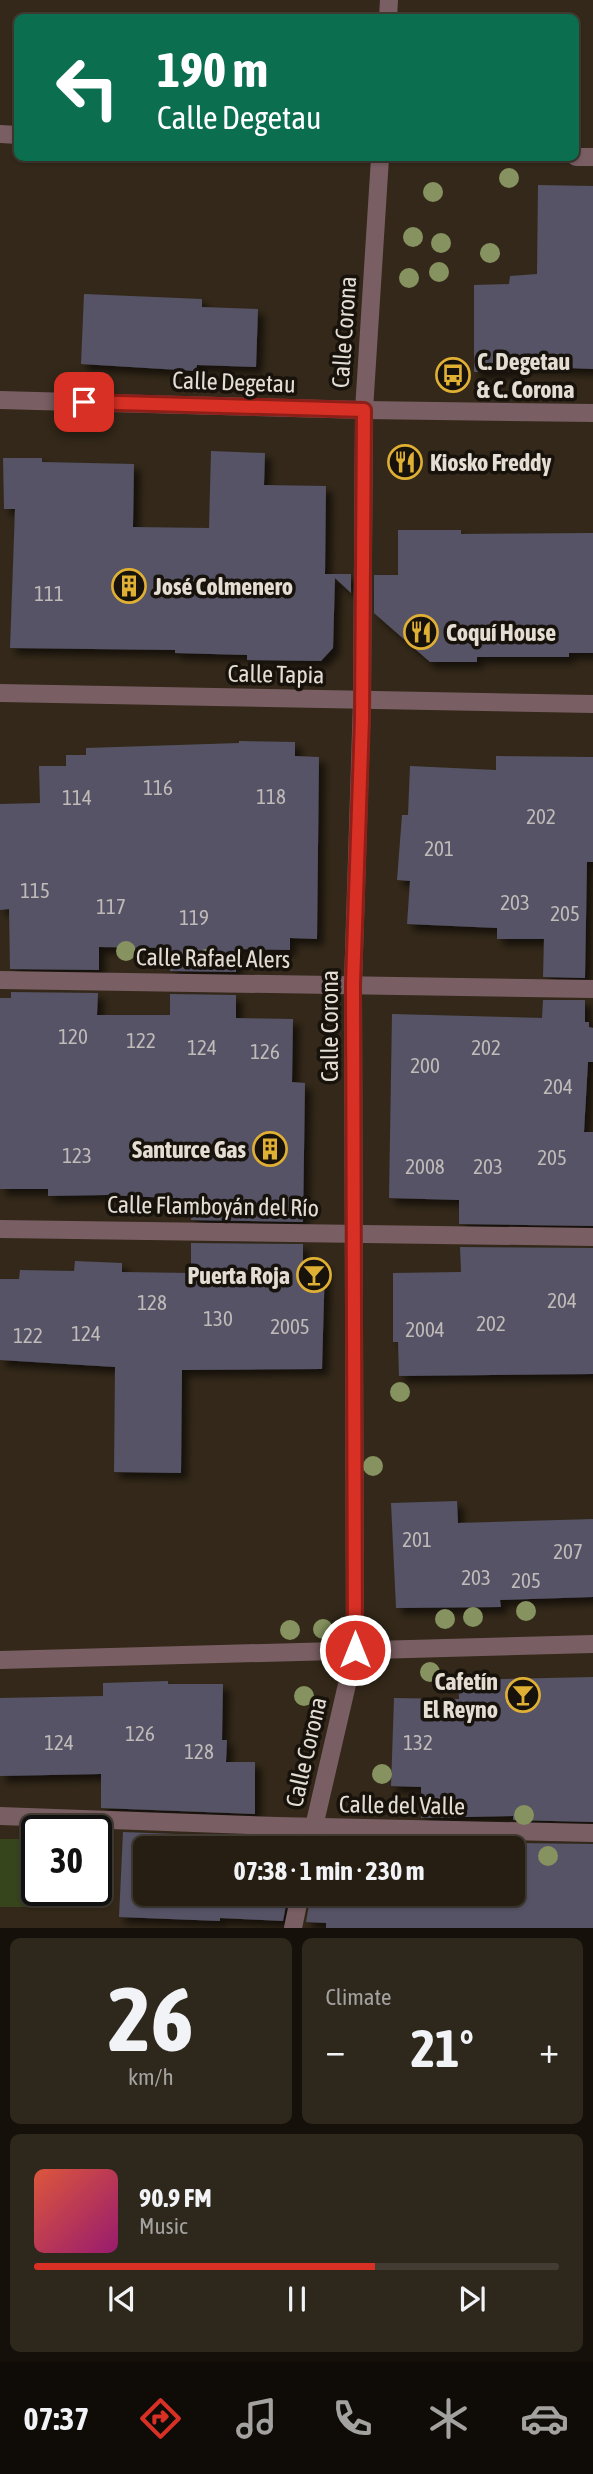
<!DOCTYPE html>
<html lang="en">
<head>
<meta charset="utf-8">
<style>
  body { margin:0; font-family:"Asap Condensed",sans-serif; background:#2e271c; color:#f1f3f6; height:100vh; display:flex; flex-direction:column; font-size:26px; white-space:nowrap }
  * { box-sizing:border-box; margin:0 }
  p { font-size:23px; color:#a4a2a0 }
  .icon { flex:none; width:38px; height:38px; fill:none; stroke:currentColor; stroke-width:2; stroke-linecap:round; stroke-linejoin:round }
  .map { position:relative; height:1928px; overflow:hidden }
  .details { display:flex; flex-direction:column; gap:10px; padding:10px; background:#15100a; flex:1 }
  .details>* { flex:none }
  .top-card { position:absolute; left:14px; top:14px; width:565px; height:147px; border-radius:10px; box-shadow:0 2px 5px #0004,0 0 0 2px #423c33; background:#0b6e4f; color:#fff; overflow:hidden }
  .speed { position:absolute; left:21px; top:1815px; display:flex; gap:14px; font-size:35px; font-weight:700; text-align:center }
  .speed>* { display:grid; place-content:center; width:91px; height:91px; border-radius:50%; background:#261e13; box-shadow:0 2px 5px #0004,0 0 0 2px #423c33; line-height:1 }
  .speed .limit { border:4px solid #111; border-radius:10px; background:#fff; color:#111 }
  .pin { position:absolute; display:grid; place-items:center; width:60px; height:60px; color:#fff; margin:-30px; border-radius:14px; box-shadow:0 4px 10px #0006 }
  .me { position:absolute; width:77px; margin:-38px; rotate:0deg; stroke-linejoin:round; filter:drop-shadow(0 0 5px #0008) }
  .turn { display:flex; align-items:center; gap:24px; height:147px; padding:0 28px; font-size:32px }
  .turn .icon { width:91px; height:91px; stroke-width:2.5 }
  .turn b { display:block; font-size:49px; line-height:60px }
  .big { font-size:52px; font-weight:700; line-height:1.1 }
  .details .widget { flex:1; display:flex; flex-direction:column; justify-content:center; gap:10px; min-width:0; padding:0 24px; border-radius:10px; background:#2e271c }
  .details .dial { align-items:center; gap:0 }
  .dial b { font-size:91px; line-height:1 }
  .song { display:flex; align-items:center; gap:21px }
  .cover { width:84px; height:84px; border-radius:10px; background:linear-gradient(135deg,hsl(10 70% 55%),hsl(320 70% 35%)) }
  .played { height:7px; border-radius:4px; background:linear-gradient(90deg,#d93025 65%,#423c33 65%) }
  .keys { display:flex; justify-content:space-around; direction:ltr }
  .heat { display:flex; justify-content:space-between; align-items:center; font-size:38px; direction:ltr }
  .details .tiles { flex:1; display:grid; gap:10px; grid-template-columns:1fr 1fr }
  .widget:last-child { grid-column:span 2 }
  .trip { position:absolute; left:133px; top:1836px; width:392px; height:70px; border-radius:10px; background:#261e13; box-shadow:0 2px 5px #0004,0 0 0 2px #423c33; font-weight:700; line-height:70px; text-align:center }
  .menu { display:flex; height:112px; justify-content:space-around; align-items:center; background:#0f0c08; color:#a4a2a0 }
  .menu .icon { width:49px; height:49px }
  .menu .active { color:#d93025 }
  .menu b { font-size:32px; color:#f1f3f6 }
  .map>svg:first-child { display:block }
</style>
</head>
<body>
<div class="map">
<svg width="593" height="1928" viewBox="0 0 593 1928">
  <defs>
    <filter id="shadow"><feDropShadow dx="6" dy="6" stdDeviation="3.5" flood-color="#0009"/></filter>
  </defs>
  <rect width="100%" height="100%" fill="#332819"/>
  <path fill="#36451c" d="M0 1839H37V1890H59L58 1907H0Z"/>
  <g fill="#555365" filter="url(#shadow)">
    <path d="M538 185 593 186V369L519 366V371L474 372V285L509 284 510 276 537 274Z"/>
    <path d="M84 294 202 299V307L258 309 256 367 197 365 196 371 81 364Z"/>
    <path d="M211 451 265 453 264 485 326 486 325 574H351V593L335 578 333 648 321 661 247 660V655L175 653V650L10 648 15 509H4L3 458H42V462L134 464 133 527 209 528Z"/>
    <path d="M398 530H461V534L593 533V653H569V657H477V662H430L374 613V575H398Z"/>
    <path d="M239 741 295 742V756L319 757 317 939 290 938V950L236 949V972L170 971V948L99 947V970L10 969 9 909 0 910V804L40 803 39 766H66V755H86V748L239 743Z"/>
    <path d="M496 756 593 757V862H587L585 978 543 977 544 939H497V928L407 924 410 881 397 880 402 815H408L410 766 496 770Z"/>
    <path d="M11 992 98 993 97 1015H170V994L236 995V1018L293 1019 292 1082 305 1083 303 1222 191 1220V1199L106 1195 48 1196V1189H0V998H11Z"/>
    <path d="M543 1000H585V1022H589V1027L593 1028V1062H588L584 1132H593V1226L459 1224V1200L389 1198 392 1014 542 1018Z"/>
    <path d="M191 1243 303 1244V1263H325L322 1369 182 1370 181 1473 114 1472 115 1367 0 1360V1279H19L20 1270 74 1271 75 1261 122 1263V1272L191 1273Z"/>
    <path d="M460 1247 593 1248V1374L399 1376 398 1342H393V1273L461 1272Z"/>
    <path d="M457 1501 458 1523 593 1519V1597L500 1600 501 1607 396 1608 391 1503Z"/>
    <path d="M593 1677V1822L513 1820V1816L421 1818V1787L391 1786 394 1698 459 1699 458 1680Z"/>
    <path d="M168 1681V1684H223L222 1740H227L226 1762H255V1814L101 1808V1774L0 1776V1698L103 1696V1683Z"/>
    <path d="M123 1832 255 1837V1843L261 1848H145V1894H288L283 1921 220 1918V1921L119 1917Z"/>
    <path d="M513 1843 593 1844V1928H326V1923L306 1922 311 1894H320L326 1898V1894H513Z"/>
  </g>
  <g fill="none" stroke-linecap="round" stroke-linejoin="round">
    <g stroke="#795e63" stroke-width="18">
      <path d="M388 18 389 0"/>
      <path d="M0 134 18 135"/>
      <path d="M576 157H593"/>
      <path d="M0 400 364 410 593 413"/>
      <path d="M0 693 593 704"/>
      <path d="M0 980 593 989"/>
      <path d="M0 1229 593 1237"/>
      <path d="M0 1660 593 1644"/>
      <path d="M0 1816 278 1826 593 1833"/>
      <path d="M309 1848 355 1650 353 984 362 700 364 410 380 158"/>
      <path d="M293 1928 300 1894"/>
    </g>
  </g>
  <g fill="#86925f">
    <circle cx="509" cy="178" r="10"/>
    <circle cx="433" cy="192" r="10"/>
    <circle cx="413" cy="237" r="10"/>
    <circle cx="441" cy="243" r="10"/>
    <circle cx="490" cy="253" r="10"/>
    <circle cx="439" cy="272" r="10"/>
    <circle cx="409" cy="278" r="10"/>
    <circle cx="126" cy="951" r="10"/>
    <circle cx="206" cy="959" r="10"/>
    <circle cx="400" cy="1392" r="10"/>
    <circle cx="373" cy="1466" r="10"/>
    <circle cx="526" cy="1611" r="10"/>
    <circle cx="473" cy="1617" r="10"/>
    <circle cx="445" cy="1619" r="10"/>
    <circle cx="323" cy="1629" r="10"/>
    <circle cx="290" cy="1630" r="10"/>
    <circle cx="430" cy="1672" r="10"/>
    <circle cx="304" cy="1696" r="10"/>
    <circle cx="382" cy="1774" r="10"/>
    <circle cx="524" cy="1815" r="10"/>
    <circle cx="548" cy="1856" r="10"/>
  </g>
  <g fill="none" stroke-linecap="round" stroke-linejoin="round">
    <g stroke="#8d1f18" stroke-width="18">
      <path id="route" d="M84 402 364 410 362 719 353 984 355 1650"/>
    </g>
    <use href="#route" stroke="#d93025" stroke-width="12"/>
  </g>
  <defs>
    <g id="bus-ring" transform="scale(1.75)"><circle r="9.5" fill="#17120b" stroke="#e0b034" stroke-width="1.5"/><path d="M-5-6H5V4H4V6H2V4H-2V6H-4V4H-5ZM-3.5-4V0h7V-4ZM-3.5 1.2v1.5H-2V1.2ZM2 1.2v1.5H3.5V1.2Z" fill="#e0b034"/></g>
    <g id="restaurant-ring" transform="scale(1.75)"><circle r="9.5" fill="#17120b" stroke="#e0b034" stroke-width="1.5"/><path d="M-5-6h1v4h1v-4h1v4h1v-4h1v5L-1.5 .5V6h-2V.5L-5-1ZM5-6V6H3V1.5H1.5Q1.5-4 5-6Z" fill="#e0b034"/></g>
    <g id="building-ring" transform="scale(1.75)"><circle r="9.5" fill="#17120b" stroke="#e0b034" stroke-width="1.5"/><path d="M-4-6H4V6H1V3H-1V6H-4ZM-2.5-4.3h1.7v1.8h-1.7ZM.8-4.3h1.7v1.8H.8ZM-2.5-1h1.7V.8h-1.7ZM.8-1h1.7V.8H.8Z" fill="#e0b034"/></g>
    <g id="bar-ring" transform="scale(1.75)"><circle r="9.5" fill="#17120b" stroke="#e0b034" stroke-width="1.5"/><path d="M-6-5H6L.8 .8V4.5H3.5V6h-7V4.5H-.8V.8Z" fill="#e0b034"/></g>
  </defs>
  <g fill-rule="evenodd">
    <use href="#bus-ring" x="453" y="375"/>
    <use href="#restaurant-ring" x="405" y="462"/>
    <use href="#building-ring" x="129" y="586"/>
    <use href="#restaurant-ring" x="421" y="632"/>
    <use href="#building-ring" x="270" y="1149"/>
    <use href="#bar-ring" x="314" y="1275"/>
    <use href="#bar-ring" x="523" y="1695"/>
  </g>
  <g text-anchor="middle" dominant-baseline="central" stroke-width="7" stroke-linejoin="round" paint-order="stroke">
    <g font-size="21" fill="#c0bab8">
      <text x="49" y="593">111</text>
      <text x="158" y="787">116</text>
      <text x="271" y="796">118</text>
      <text x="77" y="797">114</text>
      <text x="541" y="816">202</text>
      <text x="439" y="848">201</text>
      <text x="35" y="890">115</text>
      <text x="515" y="902">203</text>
      <text x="111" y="906">117</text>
      <text x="565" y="913">205</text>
      <text x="194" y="917">119</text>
      <text x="73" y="1036">120</text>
      <text x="141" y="1040">122</text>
      <text x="202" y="1047">124</text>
      <text x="486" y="1047">202</text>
      <text x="265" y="1051">126</text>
      <text x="425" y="1065">200</text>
      <text x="558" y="1086">204</text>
      <text x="77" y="1155">123</text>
      <text x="552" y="1157">205</text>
      <text x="425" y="1166">2008</text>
      <text x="488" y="1166">203</text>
      <text x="562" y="1300">204</text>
      <text x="152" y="1302">128</text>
      <text x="218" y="1318">130</text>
      <text x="491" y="1323">202</text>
      <text x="290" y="1326">2005</text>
      <text x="425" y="1329">2004</text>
      <text x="86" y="1333">124</text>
      <text x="28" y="1335">122</text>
      <text x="417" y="1539">201</text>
      <text x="568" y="1551">207</text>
      <text x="476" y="1577">203</text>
      <text x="526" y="1580">205</text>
      <text x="140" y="1733">126</text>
      <text x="59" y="1742">124</text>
      <text x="418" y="1742">132</text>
      <text x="199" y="1751">128</text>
    </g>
    <g font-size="24" fill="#e4ddd4" stroke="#17120b">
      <text transform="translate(344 332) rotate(-86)">Calle Corona</text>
      <text transform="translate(234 382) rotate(2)">Calle Degetau</text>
      <text transform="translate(276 674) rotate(1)">Calle Tapia</text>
      <text transform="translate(213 958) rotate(1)">Calle Rafael Alers</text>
      <text transform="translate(329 1026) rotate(-90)">Calle Corona</text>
      <text transform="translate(213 1206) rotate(1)">Calle Flamboyán del Río</text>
      <text transform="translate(306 1752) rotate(-77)">Calle Corona</text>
      <text transform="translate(402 1805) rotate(1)">Calle del Valle</text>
    </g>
    <g font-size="24" font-weight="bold" fill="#e4ddd4" stroke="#17120b" text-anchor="start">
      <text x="477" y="361">C. Degetau<tspan x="477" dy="28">&amp; C. Corona</tspan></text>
      <text x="430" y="462">Kiosko Freddy</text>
      <text x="154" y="586">José Colmenero</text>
      <text x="446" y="632">Coquí House</text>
      <text x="246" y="1149" text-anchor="end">Santurce Gas</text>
      <text x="290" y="1275" text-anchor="end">Puerta Roja</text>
      <text x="498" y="1681" text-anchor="end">Cafetín<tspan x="498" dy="28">El Reyno</tspan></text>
    </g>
  </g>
</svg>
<div class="speed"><div class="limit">30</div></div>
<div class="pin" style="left:84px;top:402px;background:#d93025"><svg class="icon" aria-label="arrive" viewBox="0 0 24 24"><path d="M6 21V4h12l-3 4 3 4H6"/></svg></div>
<svg class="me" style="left:355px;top:1650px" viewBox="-20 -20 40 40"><circle r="17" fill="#d93025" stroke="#fff" stroke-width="3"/><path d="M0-11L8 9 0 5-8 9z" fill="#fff"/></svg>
<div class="trip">07:38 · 1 min · 230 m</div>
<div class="top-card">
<div class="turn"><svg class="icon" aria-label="left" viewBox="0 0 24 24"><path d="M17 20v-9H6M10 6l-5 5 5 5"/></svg><div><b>190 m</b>Calle Degetau</div></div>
</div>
</div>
<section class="details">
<div class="tiles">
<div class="widget dial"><b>26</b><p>km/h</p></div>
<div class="widget"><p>Climate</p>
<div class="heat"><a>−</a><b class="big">21°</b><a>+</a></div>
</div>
<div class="widget">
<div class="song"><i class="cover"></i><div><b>90.9 FM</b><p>Music</p></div></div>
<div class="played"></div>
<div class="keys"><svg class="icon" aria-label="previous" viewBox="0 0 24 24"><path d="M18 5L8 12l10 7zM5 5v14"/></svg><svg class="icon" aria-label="pause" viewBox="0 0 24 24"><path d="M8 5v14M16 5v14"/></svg><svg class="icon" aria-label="next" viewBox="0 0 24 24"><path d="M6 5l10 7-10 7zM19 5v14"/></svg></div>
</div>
</div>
</section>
<nav class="menu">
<b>07:37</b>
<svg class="icon active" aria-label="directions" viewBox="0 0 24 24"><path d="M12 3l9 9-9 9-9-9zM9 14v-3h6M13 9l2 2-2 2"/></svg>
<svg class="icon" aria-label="music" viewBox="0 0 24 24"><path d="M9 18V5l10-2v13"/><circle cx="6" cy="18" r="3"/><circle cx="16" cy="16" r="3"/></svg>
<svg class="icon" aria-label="phone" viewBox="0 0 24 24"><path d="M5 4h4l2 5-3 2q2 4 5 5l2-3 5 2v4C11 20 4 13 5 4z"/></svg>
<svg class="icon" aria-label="climate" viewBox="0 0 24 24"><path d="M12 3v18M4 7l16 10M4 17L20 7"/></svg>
<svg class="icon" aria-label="car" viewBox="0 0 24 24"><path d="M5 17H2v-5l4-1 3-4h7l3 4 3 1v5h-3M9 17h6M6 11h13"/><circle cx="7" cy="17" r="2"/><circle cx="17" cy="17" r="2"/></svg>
</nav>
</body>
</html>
